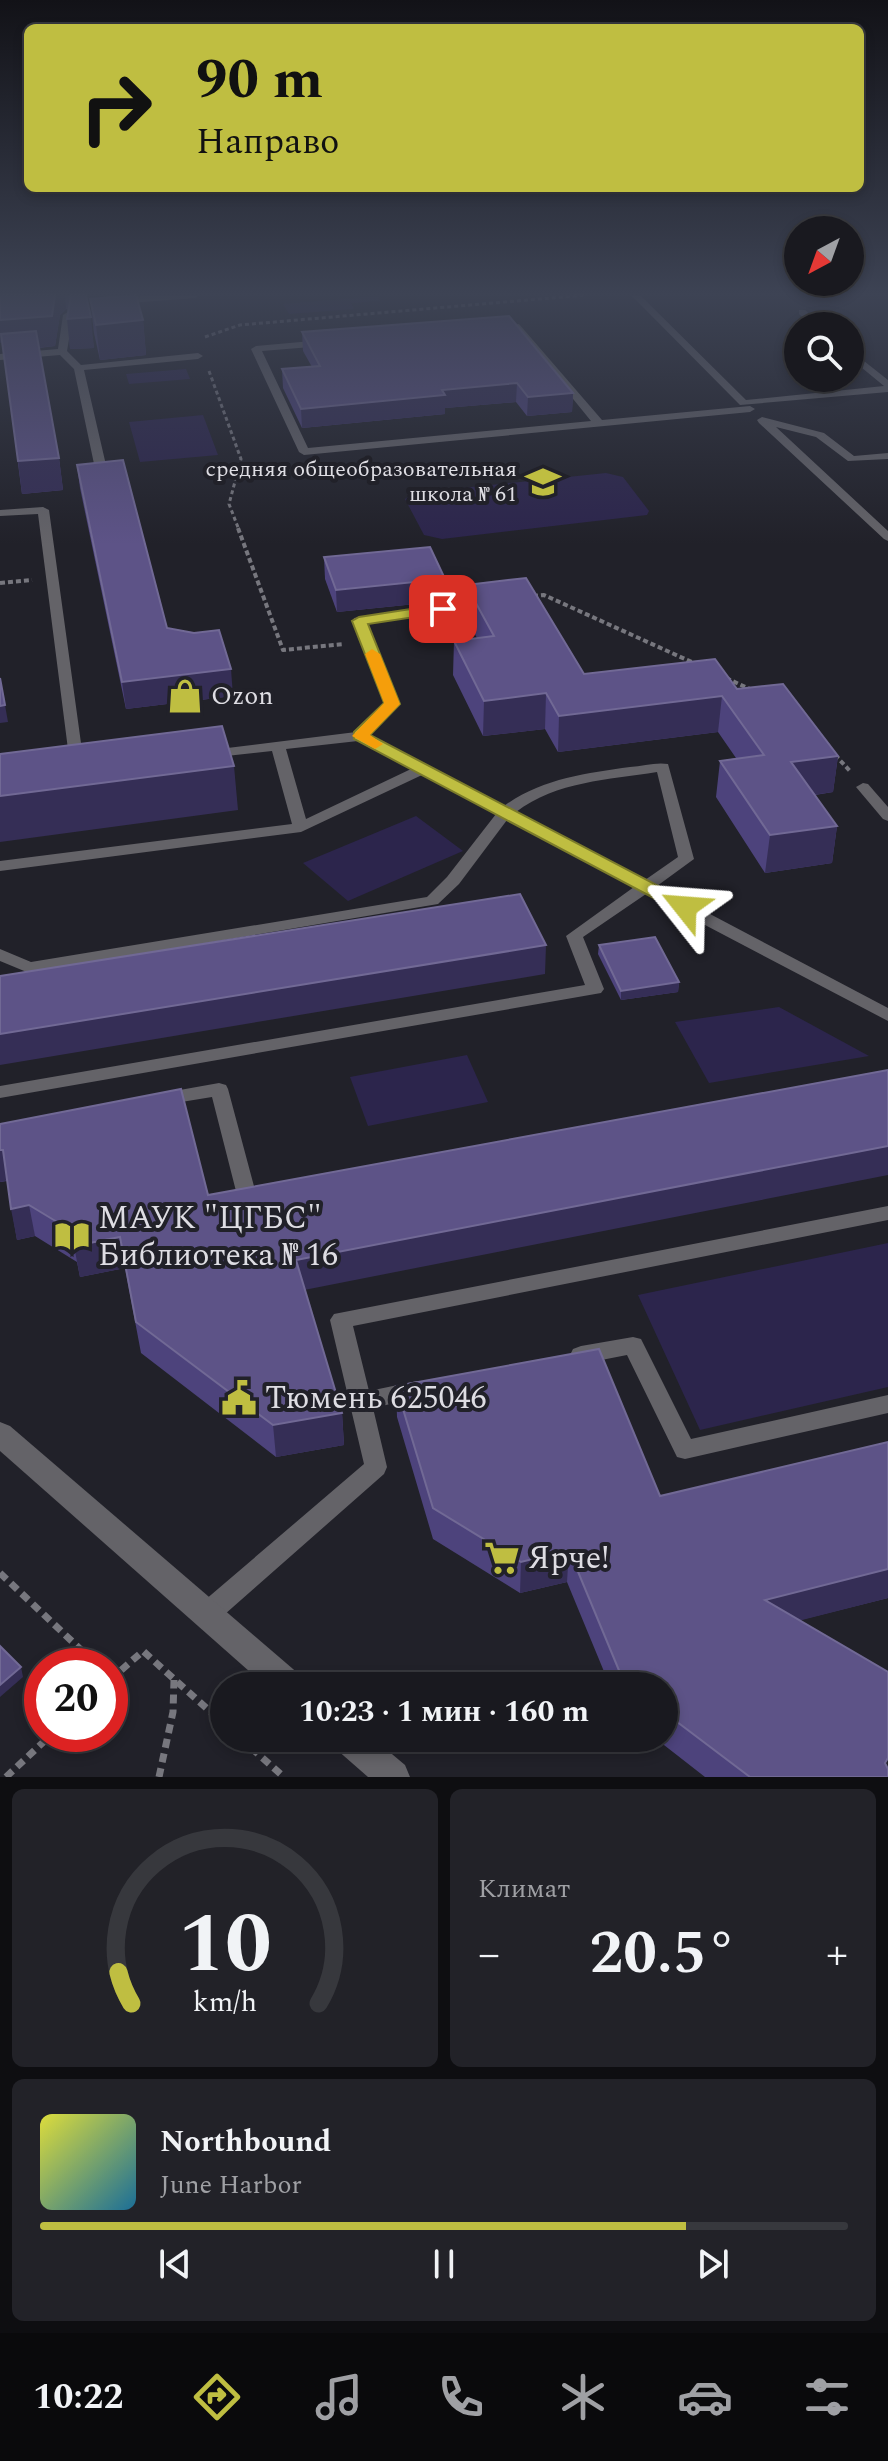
<!DOCTYPE html>
<html lang="ru">
<head>
<meta charset="utf-8">
<style>
  body { margin:0; font-family:Spectral,serif; background:#222228; color:#f1f3f6; height:100vh; display:flex; flex-direction:column; font-size:30px; white-space:nowrap }
  * { box-sizing:border-box; margin:0 }
  p { font-size:26px; color:#9fa0a4 }
  .icon { flex:none; width:44px; height:44px; fill:none; stroke:currentColor; stroke-width:2; stroke-linecap:round; stroke-linejoin:round }
  .map { position:relative; height:1777px; overflow:hidden }
  .sheet { display:flex; flex-direction:column; gap:12px; padding:12px; background:#0e0e11; flex:1 }
  .sheet>* { flex:none }
  .banner { position:absolute; left:24px; top:24px; width:840px; height:168px; border-radius:12px; box-shadow:0 4px 12px #0003,0 0 0 2px #37383d; background:#bfbe41; color:#111; overflow:hidden }
  .needle { width:52px; rotate:221deg }
  .fabs { position:absolute; left:784px; top:216px; display:grid; gap:16px }
  .fabs a { display:grid; place-items:center; width:80px; height:80px; border-radius:50%; background:#19191f; box-shadow:0 4px 12px #0003,0 0 0 2px #37383d; font-size:40px }
  .speed { position:absolute; left:24px; top:1648px; display:flex; gap:16px; font-size:40px; font-weight:700; text-align:center }
  .speed>* { display:grid; place-content:center; width:104px; height:104px; border-radius:50%; background:#19191f; box-shadow:0 4px 12px #0003,0 0 0 2px #37383d; line-height:1 }
  .speed .limit { border:12px solid #d22; background:#fff; color:#111 }
  .pin { position:absolute; display:grid; place-items:center; width:68px; height:68px; color:#fff; margin:-34px; border-radius:16px; box-shadow:0 4px 12px #0006 }
  .me { position:absolute; width:88px; margin:-44px; rotate:298deg; stroke-linejoin:round; filter:drop-shadow(0 0 6px #0008) }
  .turn { display:flex; align-items:center; gap:28px; height:168px; padding:0 40px; font-size:36px }
  .turn .icon { width:104px; height:104px; stroke-width:2.5 }
  .turn b { display:block; font-size:56px; line-height:68px }
  .big { font-size:60px; font-weight:700; line-height:1.1 }
  .sheet .card { flex:1; display:flex; flex-direction:column; justify-content:center; gap:12px; min-width:0; padding:0 28px; border-radius:12px; background:#222228 }
  .sheet .dial { align-items:center; gap:0 }
  .dial svg { height:208px; overflow:visible; fill:none; stroke:#37383d; stroke-width:7; stroke-linecap:round; text-anchor:middle }
  .dial text { fill:#f1f3f6; stroke:none }
  .song { display:flex; align-items:center; gap:24px }
  .cover { width:96px; height:96px; border-radius:12px; background:linear-gradient(135deg,hsl(60 70% 55%),hsl(200 70% 35%)) }
  .played { height:8px; border-radius:4px; background:linear-gradient(90deg,#bfbe41 80%,#37383d 80%) }
  .keys { display:flex; justify-content:space-around; direction:ltr }
  .heat { display:flex; justify-content:space-between; align-items:center; font-size:44px; direction:ltr }
  .sheet .tiles { flex:1; display:grid; gap:12px; grid-template-columns:1fr 1fr }
  .card:last-child { grid-column:span 2 }
  .trip { position:absolute; left:210px; top:1672px; width:468px; height:80px; border-radius:40px; background:#19191f; box-shadow:0 4px 12px #0003,0 0 0 2px #37383d; font-weight:700; line-height:80px; text-align:center }
  .dock { display:flex; height:128px; justify-content:space-around; align-items:center; background:#0a0a0c; color:#9fa0a4 }
  .dock .icon { width:56px; height:56px }
  .dock .selected { color:#bfbe41 }
  .dock b { font-size:36px; color:#f1f3f6 }
  .map>svg:first-child { display:block }
</style>
</head>
<body>
<div class="map">
<svg width="888" height="1777" viewBox="0 0 888 1777">
  <rect width="100%" height="100%" fill="#212129"/>
  <g fill="#2c254c">
    <path d="M377 296 380 301 351 303 354 309 289 314 283 304Z"/>
    <path d="M186 369 190 379 129 384 126 374Z"/>
    <path d="M203 415 218 455 140 462 129 422Z"/>
    <path d="M606 473 623 477 649 511 647 515 442 539 424 535 405 499 414 493Z"/>
    <path d="M416 816 463 851 348 901 303 863Z"/>
    <path d="M779 1007 869 1056 709 1083 675 1022Z"/>
    <path d="M467 1055 488 1102 368 1126 350 1077Z"/>
    <path d="M888 1243V1387L700 1430 638 1295Z"/>
  </g>
  <g fill="none" stroke-linecap="round" stroke-linejoin="round">
    <g stroke="#77777e" stroke-width="3" stroke-dasharray="4 3" stroke-linecap="butt">
      <path d="M205 337 240 325 585 295"/>
      <path d="M209 371 241 459 229 504 239 530"/>
    </g>
    <g stroke="#77777e" stroke-width="4" stroke-dasharray="5 3" stroke-linecap="butt">
      <path d="M238 528 283 650 344 644"/>
      <path d="M0 583 32 580"/>
      <path d="M533 596 544 595 696 664"/>
      <path d="M726 678 754 691"/>
      <path d="M835 755 850 771"/>
    </g>
    <g stroke="#77777e" stroke-width="7" stroke-dasharray="9 6" stroke-linecap="butt">
      <path d="M0 1573 98 1666"/>
      <path d="M110 1680 143 1651 224 1724"/>
      <path d="M240 1738 284 1777"/>
      <path d="M6 1777 52 1734"/>
      <path d="M159 1777 173 1712 174 1680"/>
    </g>
    <g fill="#646368" fill-rule="evenodd">
      <path d="M160 295H199L195 298 116 304 112 301 116 298Z"/>
      <path d="M631 295H640L746 400 884 386 850 358V350L888 380V392L740 405Z"/>
      <path d="M799 310H805L823 326H813L799 314Z"/>
      <path d="M68 312 73 315 67 351 81 365 198 353 203 356 198 359 84 370 109 478 103 481 97 478 74 369 60 355 0 360V354L58 349 63 315Z"/>
      <path d="M519 324 602 420 750 406 755 409 750 412 304 455 299 452 251 349 256 346 323 340 328 343 323 346 262 351 308 448 591 421 517 330 498 332 493 329Z"/>
      <path d="M762 417 824 433 854 456 888 453V459L848 461 816 437 776 427 888 531V541L884 539 759 423 757 420Z"/>
      <path d="M43 507 49 510 84 765 77 769 70 765 38 514 0 516V510Z"/>
      <path d="M485 599 489 600V606L367 624 400 704 369 735 504 806C541 779 586 773 630 767 643 766 656 762 668 764L694 859 657 886 888 1008V1021L646 894 583 937 604 989 601 993 0 1098V1086L585 985 566 936 634 887 507 820 459 884 438 904 29 973 0 961V949L31 962 427 897 447 877 496 814 422 775 301 832 0 871V861L292 824 272 751 208 758 201 754 203 751 356 732 386 703 353 621 354 618ZM358 741 411 769 306 819 286 749ZM657 772 678 857 645 880 516 812C557 781 608 780 657 772Z"/>
      <path d="M863 783 868 784 888 807V821L883 819 856 787Z"/>
      <path d="M219 1083 226 1085 228 1089 255 1190 264 1192 267 1197 264 1202 248 1206 241 1204 238 1199 212 1097 163 1105 156 1103 154 1099 156 1095 163 1093Z"/>
      <path d="M888 1206V1220L353 1326 369 1391 417 1381 425 1384 428 1390 425 1396 373 1408 387 1467 384 1474 216 1622 207 1625 198 1622 195 1614 198 1606 364 1464 330 1320 334 1314Z"/>
      <path d="M633 1337 641 1339 691 1439 888 1395V1413L685 1459 677 1457 627 1355 581 1364 573 1361 570 1355 573 1349 581 1346Z"/>
    </g>
    <g fill="#646368" fill-rule="evenodd">
      <path d="M0 1422 10 1426 300 1675 305 1686H266L0 1451Z"/>
      <path d="M332 1738H373L405 1765 410 1777H368L336 1749Z"/>
    </g>
  </g>
  <g fill="#4d437c">
    <path d="M0 295H86L94 348 70 349 68 310 66 309 60 315 55 346 39 348 59 458 63 490 22 494 2 342Z"/>
    <path d="M90 299 143 320 146 355 100 360 94 333Z"/>
    <path d="M302 332 573 393 572 412 527 416 516 402 445 408V414L302 428 283 388 282 369 312 367 303 351Z"/>
    <path d="M77 465 167 628 233 696 126 709 80 488Z"/>
    <path d="M324 557 445 601 337 612 325 579Z"/>
    <path d="M466 585 584 674 737 689 838 756 833 792 815 795 837 826 832 863 765 873 716 797 720 761 736 758 718 732 558 752 545 729 483 736 453 675 454 641 477 638 466 618Z"/>
    <path d="M599 945 679 982 678 992 621 1000 598 954Z"/>
    <path d="M0 1124 208 1195 305 1290 342 1413 344 1445 276 1457 141 1353 125 1268 80 1277 77 1262 35 1236 17 1240 7 1181 0 1182Z"/>
    <path d="M396 1386 660 1496 888 1598 800 1620 888 1777H705L655 1738H664V1686H610L567 1582 520 1593 433 1539 397 1417Z"/>
  </g>
  <g fill="#352e56">
    <path d="M55 295H65L66 309 60 315 55 346 4 351 3 342 0 343V320Z"/>
    <path d="M91 317 94 348 70 349 67 319Z"/>
    <path d="M143 320 146 355 100 360 96 325Z"/>
    <path d="M517 383 516 402 445 408V414L302 428 301 409 442 390Z"/>
    <path d="M573 393 572 412 527 416 528 397Z"/>
    <path d="M59 458 63 490 22 494 18 461Z"/>
    <path d="M445 579V601L337 612 336 590Z"/>
    <path d="M231 669 233 696 126 709 122 682Z"/>
    <path d="M546 693 545 729 483 736 484 701Z"/>
    <path d="M722 696 718 732 558 752 559 716Z"/>
    <path d="M5 705 8 722 0 723V706Z"/>
    <path d="M838 756 833 792 786 799 791 762Z"/>
    <path d="M234 766 238 810 0 842V796Z"/>
    <path d="M837 826 832 863 765 873 770 835Z"/>
    <path d="M546 945 545 974 0 1065V1034Z"/>
    <path d="M679 982 678 992 621 1000V991Z"/>
    <path d="M888 1146V1175L299 1291 296 1260Z"/>
    <path d="M0 1150H3L9 1180 0 1182Z"/>
    <path d="M29 1205 35 1236 17 1240 11 1209Z"/>
    <path d="M120 1237 125 1268 80 1277 74 1246Z"/>
    <path d="M342 1413 344 1445 276 1457 273 1425Z"/>
    <path d="M569 1550 567 1582 520 1593 521 1562Z"/>
    <path d="M888 1569V1598L759 1631 765 1600Z"/>
    <path d="M21 1667 23 1677 0 1697V1685Z"/>
  </g>
  <g fill="#5d5387" stroke="#716995" stroke-width="2">
    <path d="M0 295H55L52 316 0 320Z"/>
    <path d="M71 295H86L91 317 67 319Z"/>
    <path d="M136 295 143 320 96 325 90 299Z"/>
    <path d="M509 316 573 393 528 397 517 383 442 390 445 395 301 409 282 369 320 366 302 332Z"/>
    <path d="M36 331 59 458 18 461 1 334Z"/>
    <path d="M123 460 167 628 194 633 219 630 231 669 122 682 77 465Z"/>
    <path d="M430 547 445 579 336 590 324 557Z"/>
    <path d="M526 578 584 674 715 659 737 689 783 684 838 756 791 762 837 826 770 835 720 761 764 755 722 696 559 716 546 693 484 701 454 641 494 636 466 585Z"/>
    <path d="M0 678 5 705 0 706Z"/>
    <path d="M222 726 234 766 0 796V754Z"/>
    <path d="M520 894 546 945 0 1034V976Z"/>
    <path d="M655 937 679 982 621 991 599 945Z"/>
    <path d="M888 1070V1146L296 1260 342 1413 273 1425 136 1322 120 1237 74 1246 72 1231 29 1205 11 1209 3 1150H0V1124L181 1089 208 1195Z"/>
    <path d="M599 1349 660 1496 888 1442V1569L765 1600 888 1672V1758L885 1763 888 1769V1777H750L664 1712V1686H631L623 1680 569 1550 521 1562 433 1508 396 1386Z"/>
    <path d="M0 1646 21 1667 0 1685Z"/>
  </g>
  <linearGradient id="sky" x2="0" y2="1"><stop stop-color="#121217"/><stop offset="0.54" stop-color="#3d4354"/><stop offset="1" stop-color="#3d4354" stop-opacity="0"/></linearGradient>
  <rect width="888" height="544" fill="url(#sky)"/>
  <path fill="#bfbe41" stroke="#7c7c2a" stroke-width="2" d="M443 604 448 606V612L368 624 400 704 370 735 691 903V911H678L354 739V732L384 703 352 621 359 617Z"/>
  <path fill="#f59e0b" d="M372 649 380 654 400 704 370 735 383 744 375 749 352 736 384 703 365 654Z"/>
  <defs>
    <g id="school-bare" transform="scale(2.76)"><path d="M0-5L7-2L0 1L-7-2ZM-4 1L0 2.5L4 1V4Q0 6-4 4Z" fill="#bfbe41" stroke="#212129" stroke-width="2.5" paint-order="stroke"/></g>
    <g id="shop-bare" transform="scale(2.76)"><path d="M-5-2.5h2.3a2.7 3.5 0 0 1 5.4 0H5L5.5 6h-11ZM-1.5-2.5h3a1.5 2.3 0 0 0-3 0Z" fill="#bfbe41" stroke="#212129" stroke-width="2.5" paint-order="stroke"/></g>
    <g id="library-bare" transform="scale(2.76)"><path d="M-6-4Q-3-5.5-.7-3.5V5Q-3 3-6 4ZM6-4Q3-5.5 .7-3.5V5Q3 3 6 4Z" fill="#bfbe41" stroke="#212129" stroke-width="2.5" paint-order="stroke"/></g>
    <g id="civic-bare" transform="scale(2.76)"><path d="M-.6-6.5H3V-4.5H.6V-3L4-1V1h2V6H-6V1h2V-1L-.6-3ZM-1.2 2.5V6h2.4V2.5Z" fill="#bfbe41" stroke="#212129" stroke-width="2.5" paint-order="stroke"/></g>
    <g id="supermarket-bare" transform="scale(2.76)"><path d="M-6-5.5h2.5l.6 2H6L4.5 2H-2.5L-4.4-4H-6ZM-1.5 3.2a1.3 1.3 0 1 0 .1 0ZM3 3.2a1.3 1.3 0 1 0 .1 0Z" fill="#bfbe41" stroke="#212129" stroke-width="2.5" paint-order="stroke"/></g>
  </defs>
  <g fill-rule="evenodd">
    <use href="#school-bare" x="543" y="482"/>
    <use href="#shop-bare" x="185" y="696"/>
    <use href="#library-bare" x="72" y="1236"/>
    <use href="#civic-bare" x="239" y="1398"/>
    <use href="#supermarket-bare" x="502" y="1558"/>
  </g>
  <g text-anchor="middle" dominant-baseline="central" stroke-width="8" stroke-linejoin="round" paint-order="stroke">
    <g font-size="22" fill="#dedde3" stroke="#212129" text-anchor="end">
      <text x="517" y="469">средняя общеобразовательная<tspan x="517" dy="25">школа № 61</tspan></text>
    </g>
    <g font-size="26" fill="#dedde3" stroke="#212129" text-anchor="start">
      <text x="211" y="696">Ozon</text>
    </g>
    <g font-size="32" fill="#dedde3" stroke="#212129" text-anchor="start">
      <text x="98" y="1218">МАУК "ЦГБС"<tspan x="98" dy="37">Библиотека № 16</tspan></text>
      <text x="265" y="1398">Тюмень 625046</text>
      <text x="528" y="1558">Ярче!</text>
    </g>
  </g>
</svg>
<div class="fabs">
<a><svg class="needle" viewBox="-14 -14 28 28"><path d="M0-13l5 13h-10z" fill="#e53935"/><path d="M0 13l5-13h-10z" fill="#9fa0a4"/></svg></a>
<a><svg class="icon" aria-label="search" viewBox="0 0 24 24"><circle cx="10" cy="10" r="6"/><path d="M15 15l6 6"/></svg></a>
</div>
<div class="speed"><div class="limit">20</div></div>
<div class="pin" style="left:443px;top:609px;background:#d93025"><svg class="icon" aria-label="arrive" viewBox="0 0 24 24"><path d="M6 21V4h12l-3 4 3 4H6"/></svg></div>
<svg class="me" style="left:685px;top:907px" viewBox="-20 -20 40 40"><path d="M0-17L14 15 0 8-14 15z" fill="#bfbe41" stroke="#fff" stroke-width="4"/></svg>
<div class="trip">10:23 · 1 мин · 160 m</div>
<div class="banner">
<div class="turn"><svg class="icon" aria-label="right" viewBox="0 0 24 24"><path d="M7 20v-9h11M14 6l5 5-5 5"/></svg><div><b>90 m</b>Направо</div></div>
</div>
</div>
<section class="sheet">
<div class="tiles">
<div class="card dial"><svg viewBox="0 0 100 80">
<path d="M14 69A42 42 0 1 1 86 69"/>
<path d="M14 69A42 42 0 0 1 9 57" stroke="#bfbe41"/>
<text x="50" y="56" font-size="32" font-weight="700">10</text>
<text x="50" y="72" font-size="11">km/h</text>
</svg></div>
<div class="card"><p>Климат</p>
<div class="heat"><a>−</a><b class="big">20.5°</b><a>+</a></div>
</div>
<div class="card">
<div class="song"><i class="cover"></i><div><b>Northbound</b><p>June Harbor</p></div></div>
<div class="played"></div>
<div class="keys"><svg class="icon" aria-label="previous" viewBox="0 0 24 24"><path d="M18 5L8 12l10 7zM5 5v14"/></svg><svg class="icon" aria-label="pause" viewBox="0 0 24 24"><path d="M8 5v14M16 5v14"/></svg><svg class="icon" aria-label="next" viewBox="0 0 24 24"><path d="M6 5l10 7-10 7zM19 5v14"/></svg></div>
</div>
</div>
</section>
<nav class="dock">
<b>10:22</b>
<svg class="icon selected" aria-label="directions" viewBox="0 0 24 24"><path d="M12 3l9 9-9 9-9-9zM9 14v-3h6M13 9l2 2-2 2"/></svg>
<svg class="icon" aria-label="music" viewBox="0 0 24 24"><path d="M9 18V5l10-2v13"/><circle cx="6" cy="18" r="3"/><circle cx="16" cy="16" r="3"/></svg>
<svg class="icon" aria-label="phone" viewBox="0 0 24 24"><path d="M5 4h4l2 5-3 2q2 4 5 5l2-3 5 2v4C11 20 4 13 5 4z"/></svg>
<svg class="icon" aria-label="climate" viewBox="0 0 24 24"><path d="M12 3v18M4 7l16 10M4 17L20 7"/></svg>
<svg class="icon" aria-label="car" viewBox="0 0 24 24"><path d="M5 17H2v-5l4-1 3-4h7l3 4 3 1v5h-3M9 17h6M6 11h13"/><circle cx="7" cy="17" r="2"/><circle cx="17" cy="17" r="2"/></svg>
<svg class="icon" aria-label="filters" viewBox="0 0 24 24"><path d="M4 7h16M4 17h16"/><circle cx="9" cy="7" r="2"/><circle cx="15" cy="17" r="2"/></svg>
</nav>
</body>
</html>
